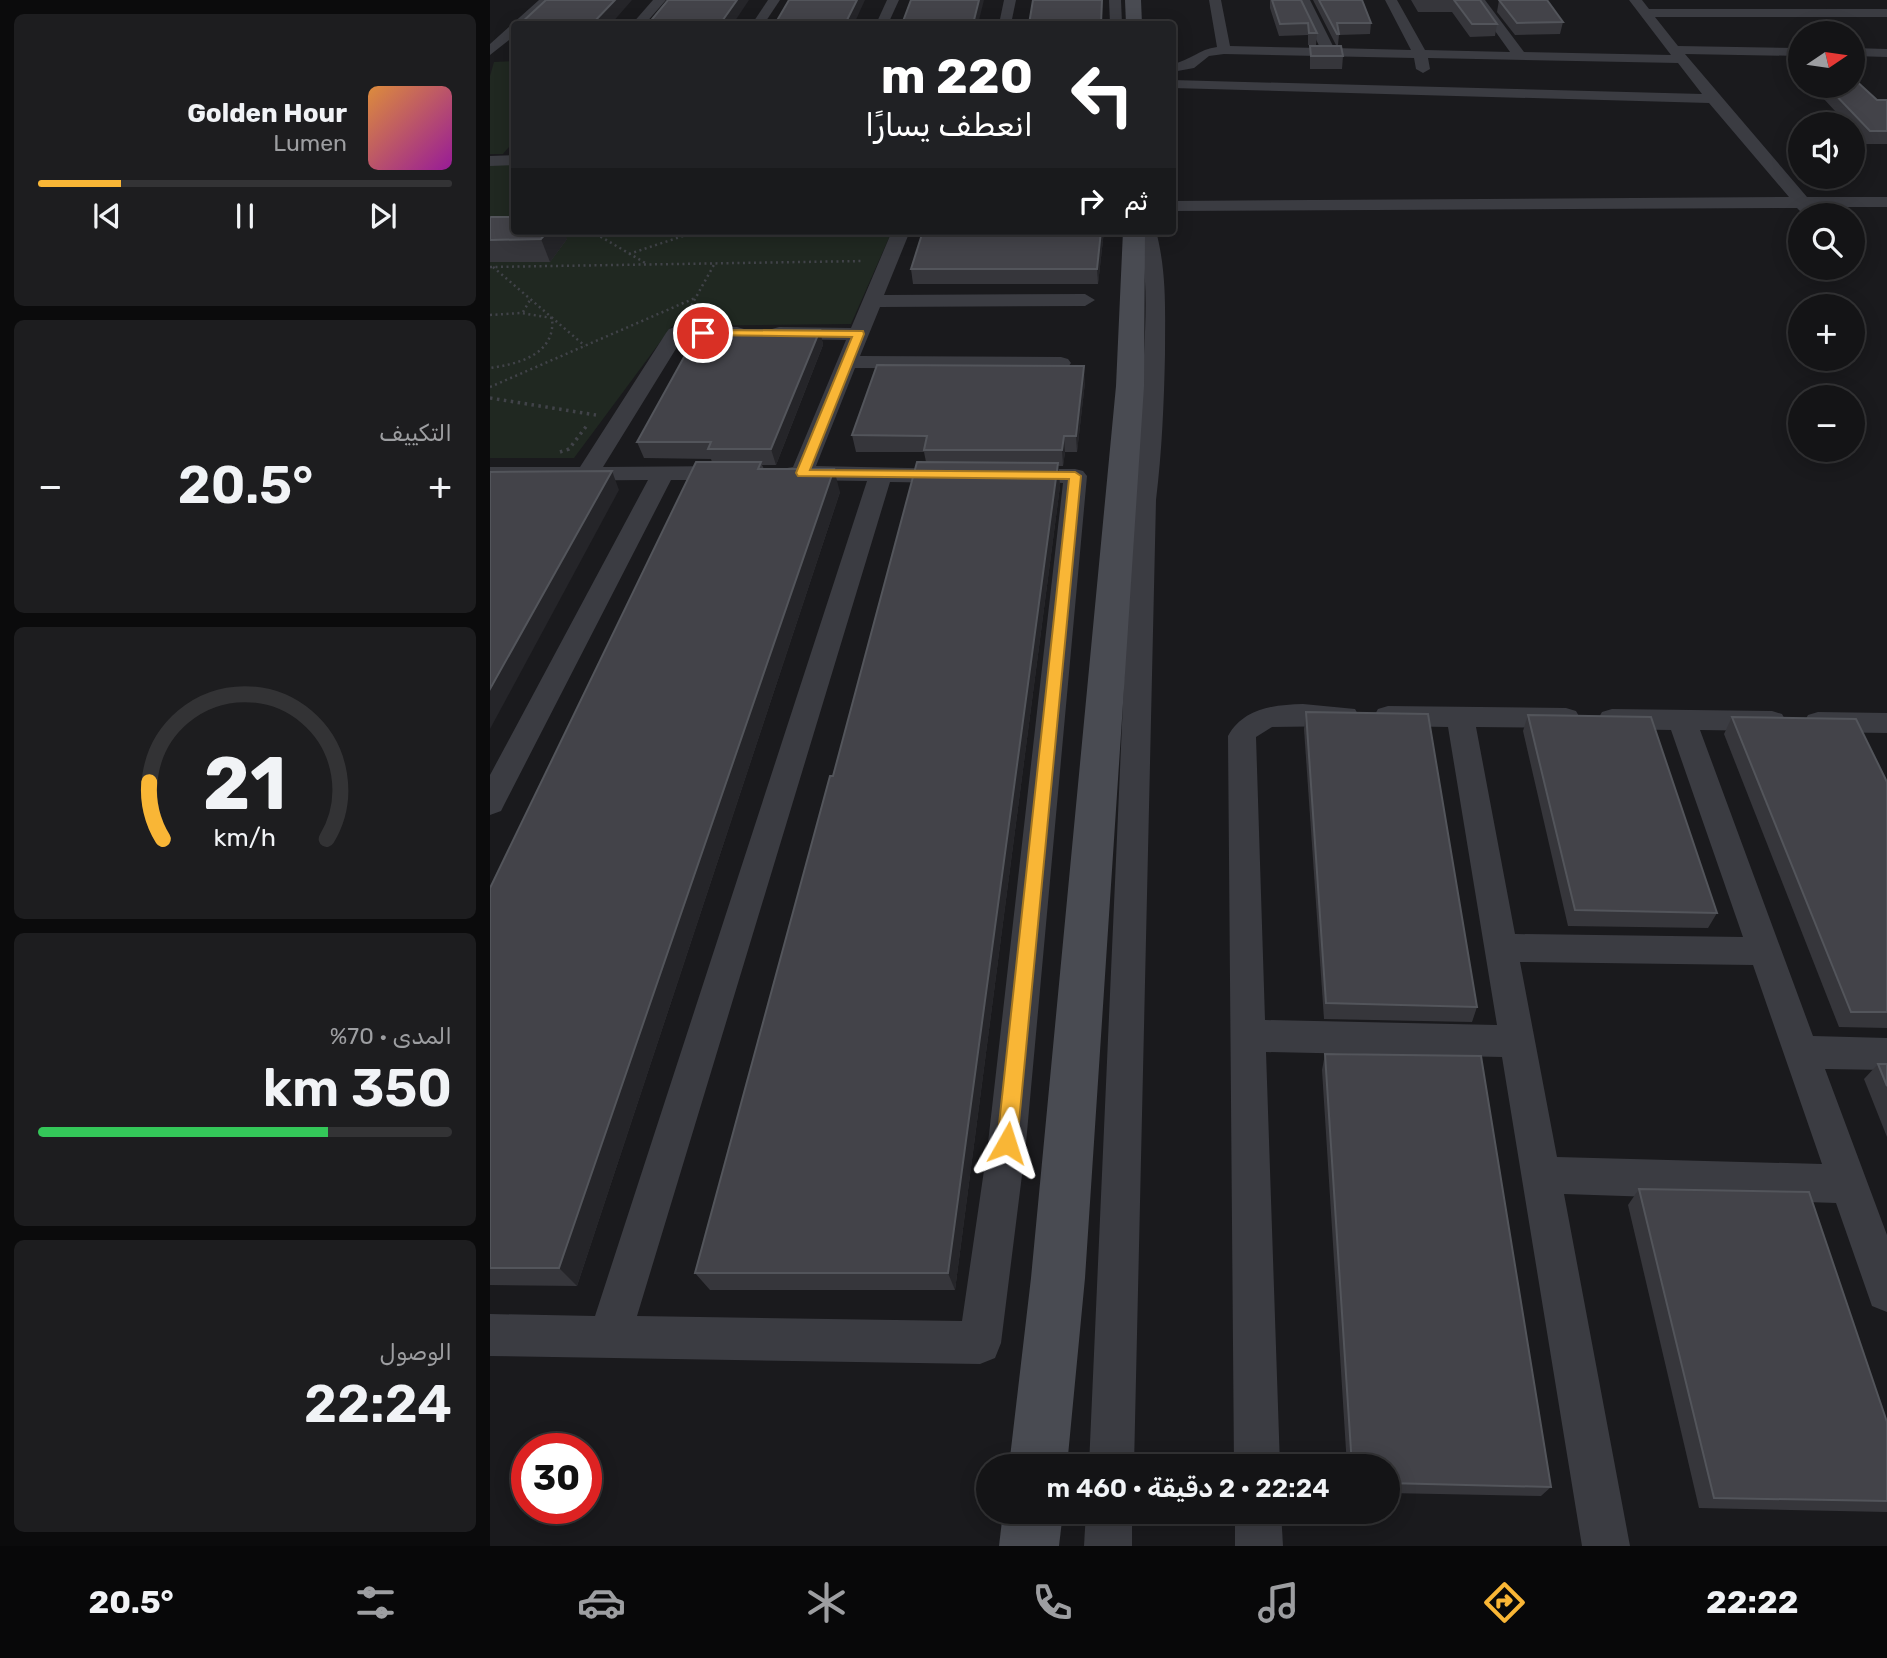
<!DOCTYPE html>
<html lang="ar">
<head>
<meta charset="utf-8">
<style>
  body { margin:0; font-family:Rubik,"Noto Sans Arabic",sans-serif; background:#1d1d1f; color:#f1f3f6; direction:rtl; height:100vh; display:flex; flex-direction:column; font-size:26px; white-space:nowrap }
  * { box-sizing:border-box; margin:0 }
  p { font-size:23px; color:#9d9ea1 }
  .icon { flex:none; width:38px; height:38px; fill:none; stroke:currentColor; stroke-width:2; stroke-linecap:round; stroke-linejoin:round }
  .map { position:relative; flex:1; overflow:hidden; direction:ltr }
  .sheet { display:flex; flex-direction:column; gap:14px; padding:14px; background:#0b0b0c; width:490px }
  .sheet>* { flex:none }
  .hud { position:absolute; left:21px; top:21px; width:665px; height:214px; border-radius:7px; box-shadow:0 4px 18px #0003,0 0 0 2px #333335; direction:rtl; background:#202124; color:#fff; overflow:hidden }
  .needle { width:46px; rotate:77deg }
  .tools { position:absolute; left:1298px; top:21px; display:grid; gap:14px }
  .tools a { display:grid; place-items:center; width:77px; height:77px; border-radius:50%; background:#141416; box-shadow:0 4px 18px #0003,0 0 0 2px #333335; font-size:35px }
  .speed { position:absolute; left:21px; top:1433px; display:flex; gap:14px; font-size:35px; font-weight:700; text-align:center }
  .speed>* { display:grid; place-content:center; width:91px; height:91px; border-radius:50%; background:#141416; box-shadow:0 4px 18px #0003,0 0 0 2px #333335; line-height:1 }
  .speed .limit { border:10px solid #d22; background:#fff; color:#111 }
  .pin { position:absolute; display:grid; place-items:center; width:60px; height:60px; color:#fff; margin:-30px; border:4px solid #fff; border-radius:50%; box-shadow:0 2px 7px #0007 }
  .me { position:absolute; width:77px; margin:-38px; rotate:6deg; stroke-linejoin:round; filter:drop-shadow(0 0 5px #0008) }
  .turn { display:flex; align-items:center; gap:24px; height:147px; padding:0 28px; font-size:32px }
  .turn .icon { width:91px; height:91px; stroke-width:2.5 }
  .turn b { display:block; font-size:49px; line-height:60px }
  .then { display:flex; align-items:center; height:66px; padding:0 28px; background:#0003; gap:14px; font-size:26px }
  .big { font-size:52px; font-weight:600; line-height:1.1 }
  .sheet .tile { flex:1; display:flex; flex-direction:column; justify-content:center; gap:10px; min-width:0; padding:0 24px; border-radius:10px; background:#1d1d1f }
  .sheet .dial { align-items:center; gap:0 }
  .dial svg { height:182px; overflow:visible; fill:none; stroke:#333335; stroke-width:7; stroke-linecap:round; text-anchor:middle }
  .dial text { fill:#f1f3f6; stroke:none }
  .song { display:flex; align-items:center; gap:21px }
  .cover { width:84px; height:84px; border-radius:10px; background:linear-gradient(135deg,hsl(30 70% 55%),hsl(300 70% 35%)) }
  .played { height:7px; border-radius:4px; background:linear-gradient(90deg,#f9b636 20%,#333335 20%) }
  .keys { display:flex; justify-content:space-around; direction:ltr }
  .heat { display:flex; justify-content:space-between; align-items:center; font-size:38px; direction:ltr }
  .charge { height:10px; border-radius:5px; background:linear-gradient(90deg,#34c759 70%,#333335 0) }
  .trip { position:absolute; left:486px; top:1454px; width:424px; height:70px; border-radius:35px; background:#141416; box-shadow:0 4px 18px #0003,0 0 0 2px #333335; font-weight:600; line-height:70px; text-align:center; direction:rtl }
  .menu { display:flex; height:112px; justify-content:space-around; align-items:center; background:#080809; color:#9d9ea1 }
  .menu .icon { width:49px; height:49px }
  .menu .on { color:#f9b636 }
  .menu b { font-size:32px; color:#f1f3f6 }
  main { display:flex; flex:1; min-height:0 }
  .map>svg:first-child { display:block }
</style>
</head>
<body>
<main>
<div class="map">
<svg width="1397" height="1546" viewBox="0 0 1397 1546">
  <rect width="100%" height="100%" fill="#1a1a1d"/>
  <g fill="#202821">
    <path d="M24 61V141L13 154H0V76L4 62Z"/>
    <path d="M0 165H24V231H402L361 324 182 326 84 458H0Z"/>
  </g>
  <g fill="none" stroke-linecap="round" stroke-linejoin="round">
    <g stroke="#414349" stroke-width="2.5" stroke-dasharray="2 3.5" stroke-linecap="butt">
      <path d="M101 231 157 264"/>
      <path d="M139 254 208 231"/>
      <path d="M0 267 374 261"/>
      <path d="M3 267 95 346"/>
      <path d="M33 312 40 300"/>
      <path d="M0 315 31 313 62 318C66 354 29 364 0 368"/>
      <path d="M196 315 225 263"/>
      <path d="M0 387 205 298"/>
    </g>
    <g stroke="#414349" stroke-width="3.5" stroke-dasharray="2.5 4.5" stroke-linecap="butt">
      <path d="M0 398 106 415"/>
      <path d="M70 452 79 449 98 424"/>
    </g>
    <g fill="#3b3c42" fill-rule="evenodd">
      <path d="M49 0H62L36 24H24V36L0 55V44Z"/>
      <path d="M163 0H176L155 24H142Z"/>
      <path d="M278 0H290L274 24H262Z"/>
      <path d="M397 0H409L398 24H386Z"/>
      <path d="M514 0H526L521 24H509Z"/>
      <path d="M619 0H631L632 24H620Z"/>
      <path d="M719 0H731L740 46 830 48 808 0H820L844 48 921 50 895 0H907L935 50 1020 52 983 0H995L1034 52 1181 55 1139 0H1152L1159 9H1397V17H1165L1188 46 1311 48V56L1195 54 1317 197H1397V207H1325L1330 213 1328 215H1314L1307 208 682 211V201L1299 197 1219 103 682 88V80L1212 94 1188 63 938 58 940 69 933 73 926 69 924 58 734 54 719 56 704 68 682 72V64C700 61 709 49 727 47Z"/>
      <path d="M1363 48 1397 49V57L1363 56Z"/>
      <path d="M24 155V165L0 166V156Z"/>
      <path d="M402 231H420L394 295 595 294 605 300 595 306 390 307 370 356 571 357 578 359 581 363 578 367 571 369 365 368 326 466 465 469 473 471 477 476 473 481 465 483 400 482 147 1316 472 1321 498 1143 573 483 521 481 517 476 521 471 529 469H585L593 471 597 476 536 1143 511 1343 505 1358 490 1364 0 1356V1314L105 1316 377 481 305 480 297 478 293 473 297 468 303 467 356 340 289 339 282 337 279 333 282 329 289 327 361 328Z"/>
      <path d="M648 231H666C677 273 675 311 675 354 674 403 672 451 666 500L644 1466H599L642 500C649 451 652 404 654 355 656 311 658 274 648 231Z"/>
      <path d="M186 327H247L254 329 257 333 254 337 247 339H192L113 467 241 466 249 468 253 473 249 478 241 480H181L15 803 11 811 0 815V775L158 480 0 481V467H90L176 333 179 329Z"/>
      <path d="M813 704 865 709 869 716 865 723 855 726 782 727 766 737 775 1020 1007 1025 958 727 898 726 888 723 884 716 888 709 898 706 1076 708 1086 711 1090 718 1086 725 1076 728 986 727 1025 934 1253 937 1181 730 1122 729 1112 726 1108 719 1112 712 1122 709 1282 711 1292 714 1296 721 1292 728 1282 731 1210 730 1323 1036 1397 1038V1070L1335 1069 1397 1235V1312L1382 1306 1346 1203 1074 1194 1140 1546H1092L1012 1057 776 1052 790 1466H744L738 736C754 708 783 705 813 704ZM1030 962 1263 965 1332 1164 1067 1157Z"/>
      <path d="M1328 712 1397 713V733L1328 732 1318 729 1314 722 1318 715Z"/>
      <path d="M596 1512H642V1546H594Z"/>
      <path d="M745 1512H791L793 1546H745Z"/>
    </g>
    <g fill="#494b52" fill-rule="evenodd">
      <path d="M635 0H651L652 24H636Z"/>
      <path d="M633 231H655L654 386 595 1278 577 1466H519L541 1278 626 386Z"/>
      <path d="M513 1512H573L569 1546H509Z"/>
    </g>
  </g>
  <g fill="#36363b">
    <path d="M780 0H811L827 33 826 45H818V35L789 36 780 8Z"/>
    <path d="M823 0H872L881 23 880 34 849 35 848 45H846Z"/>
    <path d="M921 0H990L1007 24 1005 36 980 37 962 12H928Z"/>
    <path d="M1009 0 1073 22 1070 34 1025 35 1007 12Z"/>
    <path d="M24 30V47L20 34Z"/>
    <path d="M820 46 853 56 852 69H820Z"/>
    <path d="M1322 86H1363L1387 100H1397V144H1375L1363 131V124H1357Z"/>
    <path d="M0 218 77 239 60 262H0Z"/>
    <path d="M614 231 608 284H423L421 269Z"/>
    <path d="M330 330 333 345 286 465H272L274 469 350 492 87 1286 0 1285V888L222 462 221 459 154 458 147 442Z"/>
    <path d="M595 382 587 452H575L573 466H568L570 486 465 1290H220L205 1273 343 776 436 462 434 452H366L362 435Z"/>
    <path d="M816 712 987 1007 982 1022 834 1019 814 729Z"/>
    <path d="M1038 715 1227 913 1218 928 1078 926 1033 731Z"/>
    <path d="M1242 717 1397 782V1028L1349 1027 1234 734Z"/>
    <path d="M835 1054 1061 1487 1051 1496 898 1493V1466H857L832 1070Z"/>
    <path d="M1388 1064H1397V1137L1374 1079Z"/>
    <path d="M1149 1189 1397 1422V1512L1209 1508 1138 1205Z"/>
  </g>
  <g fill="#252529">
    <path d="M125 0H142L121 24H102Z"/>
    <path d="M247 0H259L243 24H230Z"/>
    <path d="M367 0H375L364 24H355Z"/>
    <path d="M489 0H494L488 24H483Z"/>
    <path d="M58 231H74L77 239 60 262 51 239Z"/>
    <path d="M611 231H614L608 284 607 269Z"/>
    <path d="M330 330 333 345 286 465 281 449Z"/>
    <path d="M594 366 595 382 587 452 586 436Z"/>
    <path d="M574 436 575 452 573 466 572 450Z"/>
    <path d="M568 463 570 486 465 1290 458 1273Z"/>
    <path d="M344 469 350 492 87 1286 69 1268Z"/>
    <path d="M122 471 129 490 0 729V689Z"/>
  </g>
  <g fill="#434349" stroke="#53555b" stroke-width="2">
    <path d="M56 0H125L102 24H30Z"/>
    <path d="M178 0H247L230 24H158Z"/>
    <path d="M299 0H367L355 24H285Z"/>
    <path d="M421 0H489L483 24H412Z"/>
    <path d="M543 0H612L611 24H539Z"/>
    <path d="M782 0H811L827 33H819L818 23 790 24Z"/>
    <path d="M829 0H872L881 23H847L849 34H847Z"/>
    <path d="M964 0H990L1007 24H982Z"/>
    <path d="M1009 0H1057L1073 22 1027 23Z"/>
    <path d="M820 46H851L853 56H821Z"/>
    <path d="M1363 78 1387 100H1397V131H1380L1337 86H1363Z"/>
    <path d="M1 217H24V231H58L51 239 0 240V218Z"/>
    <path d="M433 231H611L607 269H421Z"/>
    <path d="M209 330H330L281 449H218L221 442H147Z"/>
    <path d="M387 365 594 366 586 436H574L572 450H434L437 436 362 435Z"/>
    <path d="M206 462H271L268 469H344L69 1268H0V888Z"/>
    <path d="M427 462 568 463 458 1273H205L340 776H343Z"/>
    <path d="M122 471 0 689V472Z"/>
    <path d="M816 712 938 714 987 1007 836 1003Z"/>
    <path d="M1038 715 1161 717 1227 913 1085 910Z"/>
    <path d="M1242 717 1366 719 1397 782V1012H1361Z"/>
    <path d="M835 1054 991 1056 1061 1487 898 1483V1466H862Z"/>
    <path d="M1388 1064H1397V1086Z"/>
    <path d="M1149 1189 1319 1192 1397 1422V1501L1224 1498Z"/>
  </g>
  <path fill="#f9b636" stroke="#a27623" stroke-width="2" d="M213 330 373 331 374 334 320 470 585 472 591 476 527 1143 524 1150 517 1153 510 1150 507 1143 579 479 308 476 306 473 362 337 209 335V331Z"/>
</svg>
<div class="tools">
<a><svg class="needle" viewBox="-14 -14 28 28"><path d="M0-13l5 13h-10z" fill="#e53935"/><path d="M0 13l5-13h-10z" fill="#9d9ea1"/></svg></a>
<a><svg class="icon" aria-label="sound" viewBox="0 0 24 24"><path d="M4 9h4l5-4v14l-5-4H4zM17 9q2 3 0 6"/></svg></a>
<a><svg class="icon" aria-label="search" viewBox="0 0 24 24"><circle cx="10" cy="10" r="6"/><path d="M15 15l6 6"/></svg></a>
<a>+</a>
<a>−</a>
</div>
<div class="speed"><div class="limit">30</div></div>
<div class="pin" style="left:213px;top:333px;background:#d93025"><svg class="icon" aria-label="arrive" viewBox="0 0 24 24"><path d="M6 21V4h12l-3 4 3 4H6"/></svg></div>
<svg class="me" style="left:517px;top:1143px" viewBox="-20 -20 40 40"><path d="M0-17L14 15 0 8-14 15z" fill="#f9b636" stroke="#fff" stroke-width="4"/></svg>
<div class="trip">22:24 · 2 دقيقة · 460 m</div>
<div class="hud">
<div class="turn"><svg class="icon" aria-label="left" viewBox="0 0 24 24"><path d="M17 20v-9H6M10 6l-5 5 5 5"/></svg><div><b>220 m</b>انعطف يسارًا</div></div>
<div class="then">ثم<svg class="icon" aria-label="right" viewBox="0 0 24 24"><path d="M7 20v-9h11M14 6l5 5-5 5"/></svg></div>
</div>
</div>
<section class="sheet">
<div class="tile">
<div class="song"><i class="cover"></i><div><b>Golden Hour</b><p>Lumen</p></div></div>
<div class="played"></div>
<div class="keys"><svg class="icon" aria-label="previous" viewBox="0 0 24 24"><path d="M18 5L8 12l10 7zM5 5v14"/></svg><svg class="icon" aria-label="pause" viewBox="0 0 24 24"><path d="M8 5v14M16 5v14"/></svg><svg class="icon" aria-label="next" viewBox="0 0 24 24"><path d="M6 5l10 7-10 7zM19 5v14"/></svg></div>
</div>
<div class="tile"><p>التكييف</p>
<div class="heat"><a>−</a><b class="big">20.5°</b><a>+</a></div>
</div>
<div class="tile dial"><svg viewBox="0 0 100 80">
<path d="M14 69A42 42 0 1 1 86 69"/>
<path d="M14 69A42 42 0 0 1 8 44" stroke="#f9b636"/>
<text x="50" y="56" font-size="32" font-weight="700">21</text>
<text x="50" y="72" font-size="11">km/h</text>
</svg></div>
<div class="tile"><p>المدى · 70%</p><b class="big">350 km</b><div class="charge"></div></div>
<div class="tile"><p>الوصول</p><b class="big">22:24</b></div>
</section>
</main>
<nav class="menu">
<b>22:22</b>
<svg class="icon on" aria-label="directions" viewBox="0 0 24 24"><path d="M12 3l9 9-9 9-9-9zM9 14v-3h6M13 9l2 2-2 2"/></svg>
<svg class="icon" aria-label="music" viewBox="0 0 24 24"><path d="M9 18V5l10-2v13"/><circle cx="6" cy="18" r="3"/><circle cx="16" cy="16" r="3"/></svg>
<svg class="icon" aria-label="phone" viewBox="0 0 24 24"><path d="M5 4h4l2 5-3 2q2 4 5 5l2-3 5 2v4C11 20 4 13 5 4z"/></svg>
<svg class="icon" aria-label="climate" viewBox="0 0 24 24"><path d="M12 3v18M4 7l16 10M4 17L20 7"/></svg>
<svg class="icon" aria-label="car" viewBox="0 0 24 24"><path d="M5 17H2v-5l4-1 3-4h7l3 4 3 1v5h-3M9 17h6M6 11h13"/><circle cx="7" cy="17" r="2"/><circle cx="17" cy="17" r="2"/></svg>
<svg class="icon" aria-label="filters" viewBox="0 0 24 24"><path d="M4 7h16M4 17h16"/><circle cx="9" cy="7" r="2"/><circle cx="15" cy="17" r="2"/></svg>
<b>20.5°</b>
</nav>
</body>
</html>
